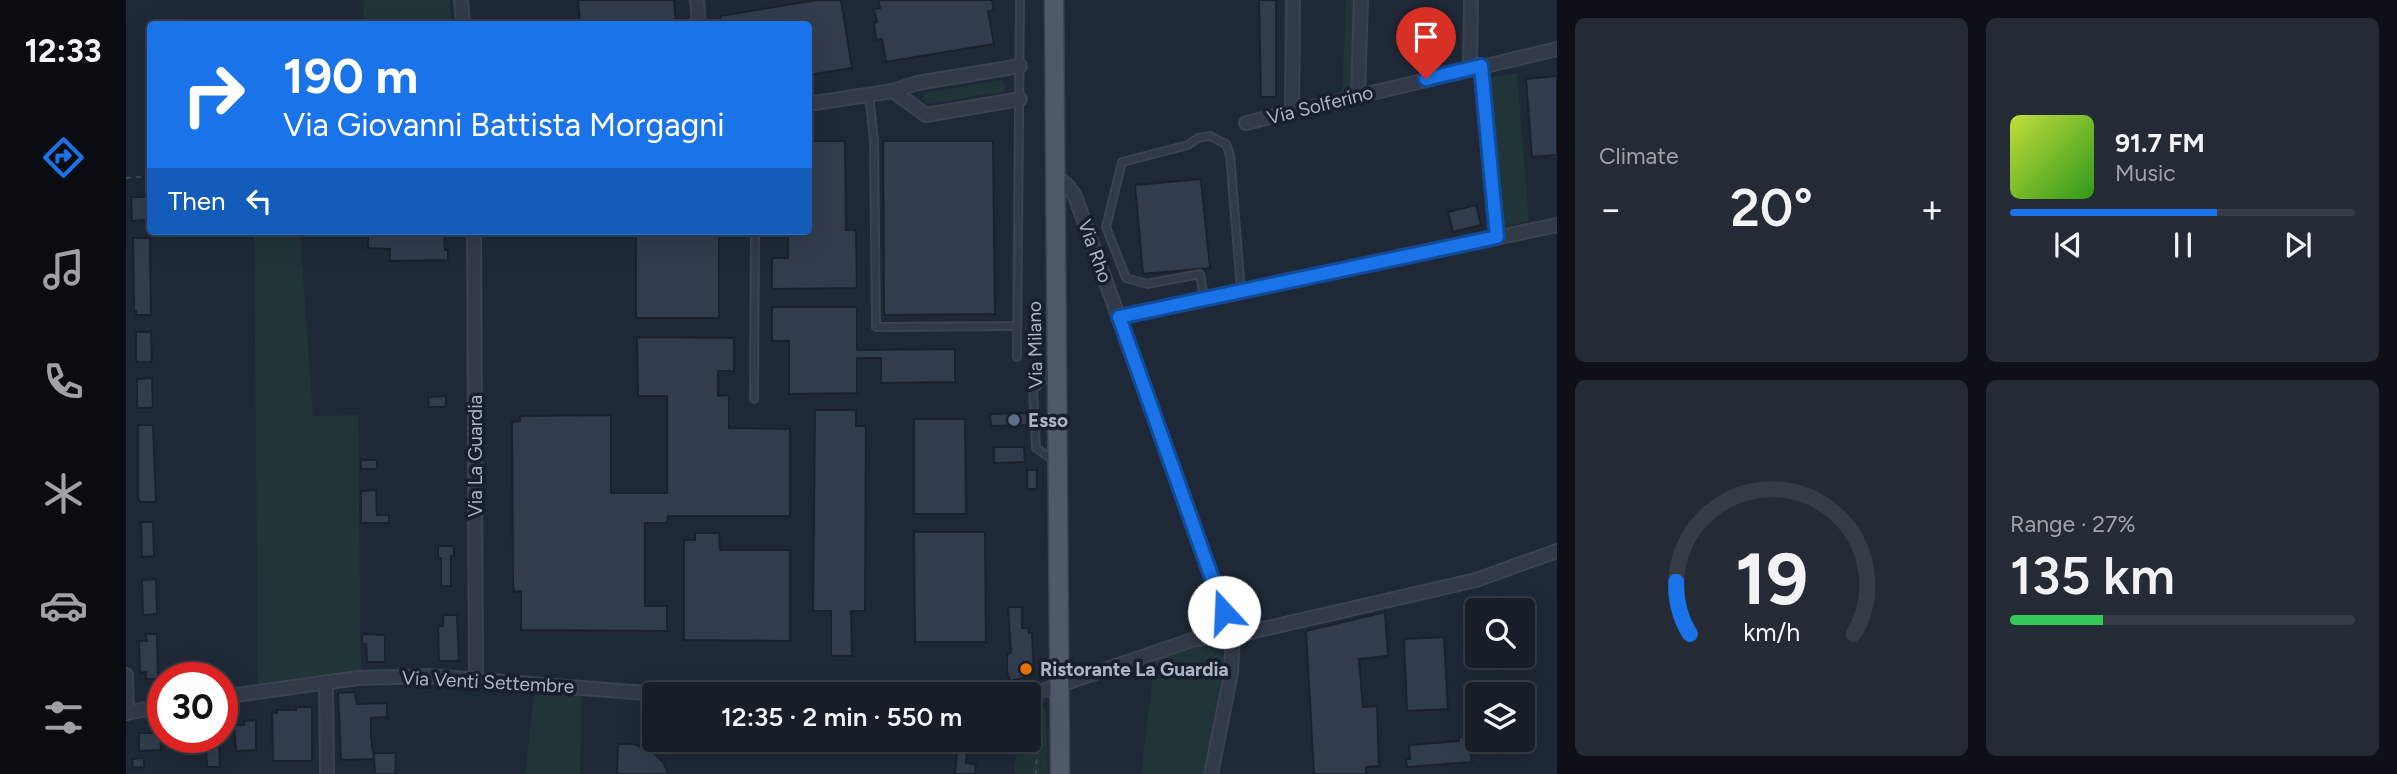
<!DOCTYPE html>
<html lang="en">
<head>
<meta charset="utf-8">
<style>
  body { margin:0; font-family:Figtree,sans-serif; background:#242b34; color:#f1f3f6; height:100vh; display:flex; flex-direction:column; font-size:26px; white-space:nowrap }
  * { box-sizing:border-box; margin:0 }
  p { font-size:23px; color:#9ea2a8 }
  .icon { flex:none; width:38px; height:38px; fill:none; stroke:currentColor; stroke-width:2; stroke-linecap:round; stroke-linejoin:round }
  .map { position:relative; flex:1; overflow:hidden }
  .panel { display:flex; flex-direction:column; gap:18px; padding:18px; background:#0d1016; width:840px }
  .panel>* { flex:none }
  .top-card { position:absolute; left:21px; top:21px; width:665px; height:214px; border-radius:7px; box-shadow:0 7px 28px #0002,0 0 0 2px #363c45; background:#1a73e8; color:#fff; overflow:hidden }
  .tools { position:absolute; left:1339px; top:598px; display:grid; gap:14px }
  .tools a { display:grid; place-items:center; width:70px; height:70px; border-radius:7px; background:#171e28; box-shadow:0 7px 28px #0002,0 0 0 2px #363c45; font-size:35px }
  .speed { position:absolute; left:21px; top:662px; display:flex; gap:14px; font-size:35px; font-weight:700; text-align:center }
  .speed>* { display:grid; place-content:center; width:91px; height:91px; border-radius:50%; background:#171e28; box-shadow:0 7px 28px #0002,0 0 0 2px #363c45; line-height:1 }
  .speed .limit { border:10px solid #d22; background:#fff; color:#111 }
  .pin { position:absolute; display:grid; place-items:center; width:60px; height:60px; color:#fff; margin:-72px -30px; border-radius:50% 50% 50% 0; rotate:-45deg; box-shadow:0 0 7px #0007 }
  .pin .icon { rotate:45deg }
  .me { position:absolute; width:77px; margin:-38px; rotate:340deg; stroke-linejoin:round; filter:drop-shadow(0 0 5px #0008) }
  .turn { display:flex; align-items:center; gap:24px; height:147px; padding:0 21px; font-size:32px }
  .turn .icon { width:91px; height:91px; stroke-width:2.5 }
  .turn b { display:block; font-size:49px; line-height:60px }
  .then { display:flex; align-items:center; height:66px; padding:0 21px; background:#0003; gap:14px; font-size:26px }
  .big { font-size:52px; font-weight:600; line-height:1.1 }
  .panel .tile { flex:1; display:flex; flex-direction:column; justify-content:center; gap:10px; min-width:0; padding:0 24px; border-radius:10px; background:#242b34 }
  .panel .dial { align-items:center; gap:0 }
  .dial svg { height:182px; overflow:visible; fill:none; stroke:#363c45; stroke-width:7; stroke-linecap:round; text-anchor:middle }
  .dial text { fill:#f1f3f6; stroke:none }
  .song { display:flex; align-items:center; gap:21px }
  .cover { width:84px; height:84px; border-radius:10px; background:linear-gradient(135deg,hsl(70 70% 55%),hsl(110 70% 35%)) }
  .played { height:7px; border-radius:4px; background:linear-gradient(90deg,#1a73e8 60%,#363c45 60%) }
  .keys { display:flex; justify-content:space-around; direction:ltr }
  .heat { display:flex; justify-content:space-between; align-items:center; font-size:38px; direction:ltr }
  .charge { height:10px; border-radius:5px; background:linear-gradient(90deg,#34c759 27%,#363c45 0) }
  .panel .tiles { flex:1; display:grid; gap:18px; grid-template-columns:repeat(2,1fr) }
  .trip { position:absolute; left:516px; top:682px; width:399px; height:70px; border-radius:7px; background:#171e28; box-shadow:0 7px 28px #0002,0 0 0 2px #363c45; font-weight:600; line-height:70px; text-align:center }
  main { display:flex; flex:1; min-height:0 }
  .tab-bar { display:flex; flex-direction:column; width:126px; justify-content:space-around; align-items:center; background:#090c10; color:#9ea2a8 }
  .tab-bar .icon { width:49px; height:49px }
  .tab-bar .on { color:#1a73e8 }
  .tab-bar b { font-size:32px; color:#f1f3f6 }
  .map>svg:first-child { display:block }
</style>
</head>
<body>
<main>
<nav class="tab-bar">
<b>12:33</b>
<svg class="icon on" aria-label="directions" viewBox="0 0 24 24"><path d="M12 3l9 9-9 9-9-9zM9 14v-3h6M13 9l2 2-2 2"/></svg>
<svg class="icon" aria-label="music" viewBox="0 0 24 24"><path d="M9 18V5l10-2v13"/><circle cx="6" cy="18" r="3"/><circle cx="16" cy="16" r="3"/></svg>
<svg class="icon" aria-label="phone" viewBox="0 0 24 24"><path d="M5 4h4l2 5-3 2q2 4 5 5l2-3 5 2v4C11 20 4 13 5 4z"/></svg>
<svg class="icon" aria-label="climate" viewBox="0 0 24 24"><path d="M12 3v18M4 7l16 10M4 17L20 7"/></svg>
<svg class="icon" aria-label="car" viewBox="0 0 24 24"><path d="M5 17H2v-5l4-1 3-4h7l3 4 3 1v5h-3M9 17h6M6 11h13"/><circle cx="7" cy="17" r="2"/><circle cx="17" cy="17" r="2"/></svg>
<svg class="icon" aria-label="filters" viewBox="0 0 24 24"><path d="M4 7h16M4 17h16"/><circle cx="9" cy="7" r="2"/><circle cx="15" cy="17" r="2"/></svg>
</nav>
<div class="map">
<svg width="1431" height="774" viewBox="0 0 1431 774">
  <rect width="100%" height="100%" fill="#1f2836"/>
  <g fill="#213437">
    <path d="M237 0H324L326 24H238Z"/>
    <path d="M1220 0H1230L1227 92 1216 95Z"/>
    <path d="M1391 73 1403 221 1375 227 1362 78Z"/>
    <path d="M875 80 880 86 876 92 801 104 796 99 799 93Z"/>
    <path d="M128 231H174L187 416 232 415 235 674 132 689Z"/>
    <path d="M1079 646 1088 649 1099 658 1077 774H1015L1029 660 1048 652Z"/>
    <path d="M456 692 454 774H399L408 693Z"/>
    <path d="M903 698 915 704 920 712 922 774H888L891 740H903Z"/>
  </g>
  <g fill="#313c4d" stroke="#1a212d" stroke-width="2">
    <path d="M452 0H548L550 24H454Z"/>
    <path d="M691 0H715L726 68 682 75V24H595L594 16Z"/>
    <path d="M752 0H866L868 10 862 11 868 44 760 62 756 39 750 40 748 23 751 22 748 9 754 8Z"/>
    <path d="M1133 0H1150V97H1135Z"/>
    <path d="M1431 76V155L1406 157 1400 79Z"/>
    <path d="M682 141H719L720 230H730L731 288 646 289V258H662V231H682Z"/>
    <path d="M757 141H867L869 314 758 315Z"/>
    <path d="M1075 179 1084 268 1017 274 1009 185Z"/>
    <path d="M5 197H22V220L6 221Z"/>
    <path d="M1350 205 1355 225 1327 232 1322 212Z"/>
    <path d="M242 231H318L319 250H322V260L264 261V249L242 248Z"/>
    <rect x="510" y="231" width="83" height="87"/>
    <path d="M7 238H24L25 315H10V311H8Z"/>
    <path d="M646 307H731V350L829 349V382L755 383V358H731V393L663 394V341H646Z"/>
    <path d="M10 332H25L26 362H10Z"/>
    <path d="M511 337 608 338V371H592V396L603 395V428L664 429V516H542L541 523H519V606H541V631L395 630V591L388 592 387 583 386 422 394 421V416L485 415V493H541V396H512Z"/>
    <path d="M26 378 27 408H11V379Z"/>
    <path d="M320 396V405L318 407H303L302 397Z"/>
    <path d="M689 410H730V426H740L739 611H725L726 656H705V611H687Z"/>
    <path d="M903 413V425L865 426 864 414Z"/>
    <path d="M788 419H839L840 514H788Z"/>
    <path d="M12 425H27L30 502H14L12 497Z"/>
    <path d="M868 447H898L899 462 868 463Z"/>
    <rect x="235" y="460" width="16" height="9"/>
    <rect x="901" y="470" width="10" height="19"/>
    <path d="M250 490 251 515H263V523H235V491Z"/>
    <path d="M15 522H27L28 556 16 557Z"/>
    <path d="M788 532H859L860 642H789Z"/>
    <path d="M569 533H593L594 550H664V641L558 640V540H569Z"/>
    <path d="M312 546H328V556H325V586H315V558H312Z"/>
    <path d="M30 579 31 614 17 615 16 580Z"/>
    <path d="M882 607H896V628H902L903 633H906L908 675 884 681 881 671V654L885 653Z"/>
    <path d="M1259 612 1262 656 1233 659 1237 707 1251 706 1253 766 1240 767V774H1188L1180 631Z"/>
    <path d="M317 615H331L333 661H313L312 626H317Z"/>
    <path d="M19 634H31L32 679H20V672L14 673 13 641H21Z"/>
    <path d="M236 634 259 635V662H241L240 644H236Z"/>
    <path d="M1318 637 1322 709 1281 711 1278 639Z"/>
    <path d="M1337 643H1351V658L1339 659Z"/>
    <path d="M229 692 231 704 261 703V717L245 718V737L248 758V753H270L269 774H249L248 759 215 760 212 693Z"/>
    <path d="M170 707H186V761H147L146 712 151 713V710H170Z"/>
    <path d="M130 720V750L110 751 108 725H118V721Z"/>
    <path d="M13 733H34L35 750 13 751Z"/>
    <path d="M1343 736 1346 762 1281 767 1280 759H1284L1283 745 1333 741V737Z"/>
    <path d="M51 737H93L94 767H81L80 749H52Z"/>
    <path d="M832 740H842L840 763 850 764 849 774H829Z"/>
    <path d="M492 744H507L524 750 537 762 543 774H491Z"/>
    <path d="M18 758V767L7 768 6 759Z"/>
  </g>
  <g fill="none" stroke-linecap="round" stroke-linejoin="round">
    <g stroke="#3c4350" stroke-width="10">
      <g id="lane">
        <path d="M743 95 748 140 750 327 891 326"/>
        <path d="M1078 298 1074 274 1021 284 1000 278 980 227 996 162 1062 145 1072 138 1084 136 1100 144 1104 155 1115 290"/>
        <path d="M891 357 894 0"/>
        <path d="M928 370 907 390 910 448 930 462"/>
        <path d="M628 399 629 231"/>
      </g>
    </g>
    <g stroke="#3c4350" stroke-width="16">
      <g id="street">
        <path d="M335 0 337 24"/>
        <path d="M571 0 573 24"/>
        <path d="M1355 66 1371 237"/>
        <path d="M1344 69 1345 0"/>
        <path d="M767 91 800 115 894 99"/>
        <path d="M1232 96 1235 0"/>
        <path d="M682 104 767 91 791 83 894 66"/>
        <path d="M1166 112 1167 0"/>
        <path d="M1120 123 1431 49"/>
        <path d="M929 177 941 185 949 196 1107 636 1105 673 1085 774"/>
        <path d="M348 231 350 680"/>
        <path d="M993 317 1431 225"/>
        <path d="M0 675 1 713"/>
        <path d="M200 682 201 774"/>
        <path d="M808 695 916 691 1069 639 1107 636 1350 580 1431 551"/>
        <path d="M96 697 232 678 303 676 546 695"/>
        <path d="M0 713 37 706"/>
      </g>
    </g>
    <g stroke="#3c4350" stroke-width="21">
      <path id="primary" d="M928 0 934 774"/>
    </g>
    <g stroke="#394d50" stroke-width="2" stroke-dasharray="5 5" stroke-linecap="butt">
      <path d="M0 178 24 176"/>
      <path d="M917 678 918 666"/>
      <path d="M903 706 911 710"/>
      <path d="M910 774 913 704"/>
    </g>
    <use href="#lane" stroke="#323a47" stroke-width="6"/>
    <use href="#street" stroke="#323a47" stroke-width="12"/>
    <use href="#primary" stroke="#505967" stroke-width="18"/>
  </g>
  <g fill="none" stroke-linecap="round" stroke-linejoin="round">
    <g stroke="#114b97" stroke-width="18">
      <path id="route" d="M1098 612 993 317 1371 237 1355 66 1300 79"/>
    </g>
    <use href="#route" stroke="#1a73e8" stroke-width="12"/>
  </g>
  <circle fill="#5c6f8a" stroke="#181f2b" stroke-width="2.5" cx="888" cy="420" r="7"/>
  <circle fill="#e8710a" stroke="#181f2b" stroke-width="2.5" cx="900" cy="669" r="7"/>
  <g text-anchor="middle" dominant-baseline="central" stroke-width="7" stroke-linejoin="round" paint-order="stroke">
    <g font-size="19" fill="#acb5c4" stroke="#181f2b">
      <text transform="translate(1194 105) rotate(-14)">Via Solferino</text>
      <text transform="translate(969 251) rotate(70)">Via Rho</text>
      <text transform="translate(909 345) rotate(-91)">Via Milano</text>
      <text transform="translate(349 456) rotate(-90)">Via La Guardia</text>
      <text transform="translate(362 682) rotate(3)">Via Venti Settembre</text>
    </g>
    <g font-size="19" font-weight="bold" fill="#acb5c4" stroke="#181f2b" text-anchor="start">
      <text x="902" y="420">Esso</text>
      <text x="914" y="669">Ristorante La Guardia</text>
    </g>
  </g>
</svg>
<div class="tools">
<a><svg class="icon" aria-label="search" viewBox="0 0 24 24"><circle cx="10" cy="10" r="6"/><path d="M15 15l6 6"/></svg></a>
<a><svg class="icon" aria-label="layers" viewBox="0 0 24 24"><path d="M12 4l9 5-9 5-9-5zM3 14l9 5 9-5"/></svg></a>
</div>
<div class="speed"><div class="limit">30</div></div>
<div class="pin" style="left:1300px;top:79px;background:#d93025"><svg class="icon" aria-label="arrive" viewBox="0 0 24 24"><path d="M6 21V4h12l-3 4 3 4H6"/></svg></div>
<svg class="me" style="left:1098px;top:612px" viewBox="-20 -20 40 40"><circle r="19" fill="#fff"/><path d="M0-13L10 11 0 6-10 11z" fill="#1a73e8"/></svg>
<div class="trip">12:35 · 2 min · 550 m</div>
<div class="top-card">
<div class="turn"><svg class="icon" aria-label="right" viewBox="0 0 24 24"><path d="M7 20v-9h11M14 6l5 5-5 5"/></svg><div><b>190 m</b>Via Giovanni Battista Morgagni</div></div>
<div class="then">Then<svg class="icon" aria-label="left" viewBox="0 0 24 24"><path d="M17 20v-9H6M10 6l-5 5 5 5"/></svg></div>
</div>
</div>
<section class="panel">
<div class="tiles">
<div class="tile"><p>Climate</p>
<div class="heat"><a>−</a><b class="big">20°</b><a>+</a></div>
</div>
<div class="tile">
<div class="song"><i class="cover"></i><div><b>91.7 FM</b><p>Music</p></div></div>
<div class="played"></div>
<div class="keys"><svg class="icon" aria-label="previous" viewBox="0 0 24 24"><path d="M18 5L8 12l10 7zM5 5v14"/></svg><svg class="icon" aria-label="pause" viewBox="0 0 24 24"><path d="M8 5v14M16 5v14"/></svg><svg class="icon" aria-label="next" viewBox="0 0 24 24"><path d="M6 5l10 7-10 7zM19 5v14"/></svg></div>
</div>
<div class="tile dial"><svg viewBox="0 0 100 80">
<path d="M14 69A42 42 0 1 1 86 69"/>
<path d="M14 69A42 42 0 0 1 8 46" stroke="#1a73e8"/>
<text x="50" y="56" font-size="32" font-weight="700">19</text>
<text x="50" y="72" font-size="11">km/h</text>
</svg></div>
<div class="tile"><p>Range · 27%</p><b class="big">135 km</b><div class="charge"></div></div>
</div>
</section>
</main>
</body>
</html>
